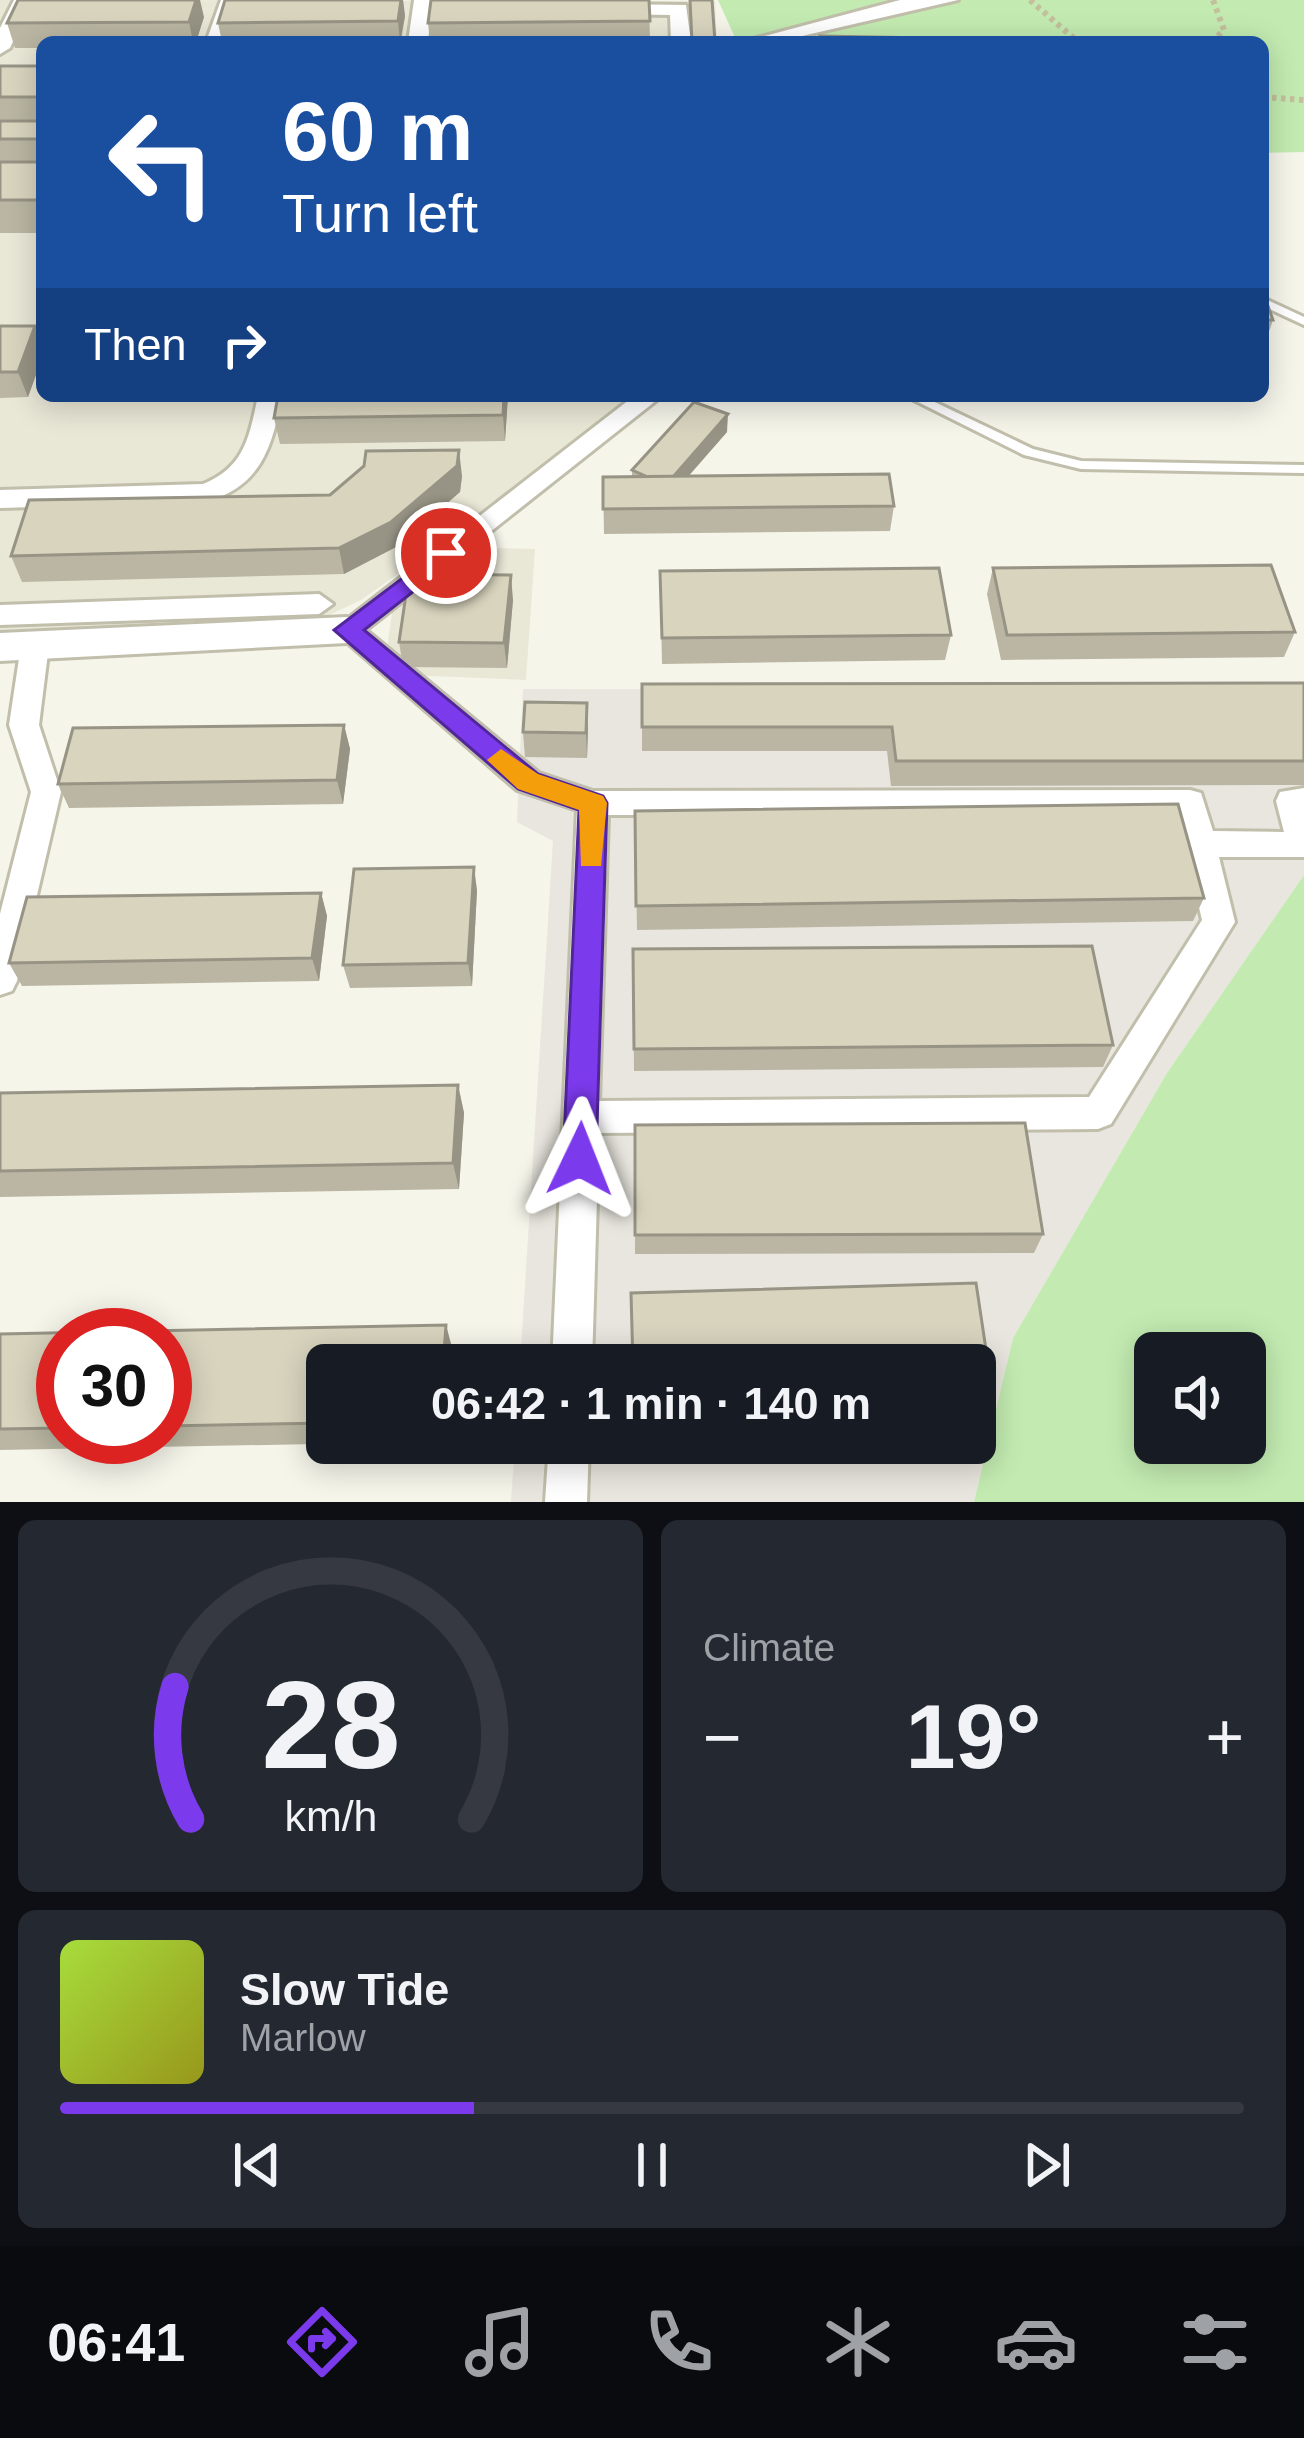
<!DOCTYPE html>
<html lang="en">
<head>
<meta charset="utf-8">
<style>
  body { margin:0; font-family:Helvetica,sans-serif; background:#242831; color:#f1f3f6; height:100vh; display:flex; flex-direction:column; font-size:45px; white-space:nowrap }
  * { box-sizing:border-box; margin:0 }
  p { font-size:39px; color:#9ea1a6 }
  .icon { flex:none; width:66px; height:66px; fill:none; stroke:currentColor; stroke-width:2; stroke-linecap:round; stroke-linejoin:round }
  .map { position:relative; height:1502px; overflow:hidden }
  .sheet { display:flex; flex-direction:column; gap:18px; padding:18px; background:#0d0f14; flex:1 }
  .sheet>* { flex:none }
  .hud { position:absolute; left:36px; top:36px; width:1233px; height:366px; border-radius:18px; box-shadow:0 6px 30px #0003; background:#1a4fa0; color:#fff; overflow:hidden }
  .buttons { position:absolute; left:1134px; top:1332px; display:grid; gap:24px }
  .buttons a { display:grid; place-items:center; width:132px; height:132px; border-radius:18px; background:#171b24; box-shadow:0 6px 30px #0003; font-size:60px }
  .speed { position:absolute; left:36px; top:1308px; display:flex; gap:24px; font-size:60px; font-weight:700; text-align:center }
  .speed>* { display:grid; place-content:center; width:156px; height:156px; border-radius:50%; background:#171b24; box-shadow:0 6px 30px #0003; line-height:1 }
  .speed .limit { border:18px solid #d22; background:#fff; color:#111 }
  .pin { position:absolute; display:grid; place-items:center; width:102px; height:102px; color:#fff; margin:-51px; border:6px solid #fff; border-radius:50%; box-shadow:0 3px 12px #0007 }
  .me { position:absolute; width:132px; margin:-66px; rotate:2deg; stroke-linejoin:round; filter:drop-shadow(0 0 9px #0008) }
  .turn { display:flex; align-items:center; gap:42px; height:252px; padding:0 48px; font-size:54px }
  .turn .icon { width:156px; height:156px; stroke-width:2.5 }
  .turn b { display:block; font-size:84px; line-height:102px }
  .then { display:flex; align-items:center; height:114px; padding:0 48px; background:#0003; gap:24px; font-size:45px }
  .big { font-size:90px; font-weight:800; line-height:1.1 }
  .sheet .widget { flex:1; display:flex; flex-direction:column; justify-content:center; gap:18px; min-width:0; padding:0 42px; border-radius:18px; background:#242831 }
  .sheet .dial { align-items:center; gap:0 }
  .dial svg { height:312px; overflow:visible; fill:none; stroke:#363941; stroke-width:7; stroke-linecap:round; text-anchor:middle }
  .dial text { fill:#f1f3f6; stroke:none }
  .song { display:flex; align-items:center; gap:36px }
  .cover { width:144px; height:144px; border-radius:18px; background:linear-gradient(135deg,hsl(80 70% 55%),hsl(60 70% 35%)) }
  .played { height:12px; border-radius:6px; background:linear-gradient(90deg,#7c3aed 35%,#363941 35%) }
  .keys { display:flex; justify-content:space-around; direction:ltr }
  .heat { display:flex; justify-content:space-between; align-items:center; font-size:66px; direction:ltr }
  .sheet .tiles { flex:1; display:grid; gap:18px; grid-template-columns:1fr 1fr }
  .widget:last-child { grid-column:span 2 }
  .trip { position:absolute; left:306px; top:1344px; width:690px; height:120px; border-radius:18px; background:#171b24; box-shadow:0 6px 30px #0003; font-weight:800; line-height:120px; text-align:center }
  .tab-bar { display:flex; height:192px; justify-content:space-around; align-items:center; background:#090b0e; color:#9ea1a6 }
  .tab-bar .icon { width:84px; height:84px }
  .tab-bar .on { color:#7c3aed }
  .tab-bar b { font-size:54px; color:#f1f3f6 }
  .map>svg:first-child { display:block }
</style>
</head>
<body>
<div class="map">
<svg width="1304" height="1502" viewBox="0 0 1304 1502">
  <rect width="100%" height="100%" fill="#f5f5ea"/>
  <g fill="#e9e8d7">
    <path d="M0 0 715 1 717 42H42V396H631L511 494 361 600 310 624 0 638Z"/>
    <path d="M496 548 535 549 526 680 407 675 387 648 393 606Z"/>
  </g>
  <path fill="#e8e6de" d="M523 689 1304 690V875L1167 1073 1013 1338 974 1502H511L515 1443H975V1365H520L553 841 517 822Z"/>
  <g fill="#c3ebb1" fill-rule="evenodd">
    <path d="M718 0H1304V152L1263 153V42H737Z"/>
    <path d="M1304 875V1502H974L1013 1338 1167 1073ZM1155 1353H1245V1443H1155Z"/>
  </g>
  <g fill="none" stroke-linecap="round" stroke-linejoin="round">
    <g stroke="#c1bfab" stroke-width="6">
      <g id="service">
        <path d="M1263 298 1304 317V325L1263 306Z"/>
        <path d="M906 396H922L1033 449 1081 461 1304 465V473L1081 469 1024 455Z"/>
      </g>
    </g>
    <g stroke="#c1bfab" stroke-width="6">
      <g id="minor">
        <path d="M14 0H32L10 48 0 54V28Z"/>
        <path d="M221 0H239L226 42H206Z"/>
        <path d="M414 0H432L428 42H408Z"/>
        <path d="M900 0H958L776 42H742Z"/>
        <path d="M610 4 686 5 691 42H671L670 15 603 14 601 10Z"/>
        <path d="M258 396H282C272 448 261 486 206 502L0 508V490L203 484C245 467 249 437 258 396Z"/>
        <path d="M634 396H662L366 630 539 773 593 791 1190 790 1201 793 1213 831 1284 832 1276 801 1280 792 1304 788V857H1219L1235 922 1111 1124 1098 1129 599 1133 592 1365H552L577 810 517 790 333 630ZM1177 814 1202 920 1089 1097 599 1101 608 815Z"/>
        <path d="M319 594 333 604 319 614 0 625V605Z"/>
        <path d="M35 635 49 645 39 725 61 792 17 981 12 991 0 995V914L31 792 9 725 21 645Z"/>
        <path d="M549 1443H589L587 1502H545Z"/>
      </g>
    </g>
    <g stroke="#c1bfab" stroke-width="6">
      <path id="tertiary" d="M347 617 360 621 365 630 360 639 347 643 0 661V633Z"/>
    </g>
    <g stroke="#c4bf9c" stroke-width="6" stroke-dasharray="4.5 4.5" stroke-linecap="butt">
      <path d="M1030 0 1078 42"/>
      <path d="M1211 42 1224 30 1213 0"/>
      <path d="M1263 97 1304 100"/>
    </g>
    <use href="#service" fill="#fff" fill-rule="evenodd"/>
    <use href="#minor" fill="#fff" fill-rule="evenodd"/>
    <use href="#tertiary" fill="#fff" fill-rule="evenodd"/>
  </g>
  <g fill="#bab6a3" fill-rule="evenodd">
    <path d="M225 0H403L405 16 401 42H222L218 23Z"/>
    <path d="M649 0 650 42H430L428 23Z"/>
    <path d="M204 17 196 42H42V48H15L7 23Z"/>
    <rect x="0" y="66" width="42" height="167"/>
    <path d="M1263 292 1273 320 1264 346H1263Z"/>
    <path d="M0 326H35L42 345V358L28 397 0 398Z"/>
    <path d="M278 396H508L505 441 280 444 274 418Z"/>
    <path d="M727 432 688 476 894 506 890 531 604 534 603 477H632V470Z"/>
    <path d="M462 476 460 492 396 547 344 574 22 582 11 556 330 495Z"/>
    <path d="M993 568 1295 632 1284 657 1001 660 987 594Z"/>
    <path d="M660 571 951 635 945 660 662 664Z"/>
    <path d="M513 600 507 668 403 667 399 642Z"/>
    <path d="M1304 683V785L891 786 887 751H642V684Z"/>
    <path d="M344 725 350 749 343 804 69 808 58 784Z"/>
    <path d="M588 728 587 758 525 757 523 732Z"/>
    <path d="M635 811 1204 898 1193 921 637 930Z"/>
    <path d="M477 890 472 986 350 988 343 965Z"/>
    <path d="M321 893 327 916 319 981 22 986 9 963Z"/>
    <path d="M633 949 1113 1045 1103 1067 634 1071Z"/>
    <path d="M458 1085 464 1113 459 1189 0 1197V1093Z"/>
    <path d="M635 1125 1043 1234 1034 1253 635 1254Z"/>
    <path d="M446 1325 452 1348 451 1365H327V1443H366L0 1450V1334ZM63 1335H165V1437H63Z"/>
    <path d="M975 1365 993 1396 985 1413H975Z"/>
  </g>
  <g fill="#979485">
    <path d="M196 0H200L204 17 196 42H193L189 22Z"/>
    <path d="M401 0H403L405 16 400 42 398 21Z"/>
    <path d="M35 326 42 345V358L28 397 18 372Z"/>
    <path d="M504 396H508L505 441 503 415Z"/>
    <path d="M728 414 727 432 666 502V484Z"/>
    <path d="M459 450 462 476 460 492 396 547 344 574 339 548Z"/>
    <path d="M511 575 513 600 507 668 504 643Z"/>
    <path d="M587 703 588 728 587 758 586 733Z"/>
    <path d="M344 725 350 749 343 804 337 780Z"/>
    <path d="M474 867 477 890 472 986 468 963Z"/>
    <path d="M321 893 327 916 319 981 312 958Z"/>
    <path d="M458 1085 464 1113 459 1189 453 1163Z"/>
    <path d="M446 1325 452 1348 451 1365H443Z"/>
  </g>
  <g fill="#d8d4be" stroke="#979485" stroke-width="3">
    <path d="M18 0H196L189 22 7 23Z"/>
    <path d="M225 0H401L398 21 218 23Z"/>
    <path d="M431 0H649L650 21 428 23Z"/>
    <path d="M690 0H712L715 42H692Z"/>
    <path d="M820 36 926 38V42H821Z"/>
    <rect x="0" y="66" width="42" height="31"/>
    <rect x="0" y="121" width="42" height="18"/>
    <rect x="0" y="162" width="42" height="38"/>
    <path d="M1263 292 1273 320H1263Z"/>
    <path d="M0 326H35L18 372H0Z"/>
    <path d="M278 396H504L503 415 274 418Z"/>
    <path d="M694 402 728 414 673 477H648L632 470Z"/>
    <path d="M459 450 457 466 391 522 339 548 11 556 29 500 330 495 364 466 366 451Z"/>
    <path d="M889 474 894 506 603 509V477Z"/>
    <path d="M1271 565 1295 632 1007 635 993 568Z"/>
    <path d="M939 568 951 635 662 638 660 571Z"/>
    <path d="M409 574 511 575 504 643 399 642Z"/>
    <path d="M1304 683V761H896L892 727H642V684Z"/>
    <path d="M525 702 587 703 586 733 523 732Z"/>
    <path d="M344 725 337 780 58 784 73 728Z"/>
    <path d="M1178 804 1204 898 636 906 635 811Z"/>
    <path d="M474 867 468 963 343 965 354 869Z"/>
    <path d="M321 893 312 958 9 963 27 897Z"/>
    <path d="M1092 946 1113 1045 634 1049 633 949Z"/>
    <path d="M458 1085 453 1163 0 1171V1093Z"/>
    <path d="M1025 1123 1043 1234 635 1235V1125Z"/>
    <path d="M976 1283 993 1396 975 1397V1365H633L631 1293Z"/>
    <path d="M446 1325 443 1365H327V1423L165 1426V1335H63V1428L0 1429V1334Z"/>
  </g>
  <path fill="#7c3aed" stroke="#51269a" stroke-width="3" d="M446 545 459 553 455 559 364 630 538 774 603 796 607 803 596 1159 592 1169 580 1174 568 1169 563 1159 579 810 518 789 334 630Z"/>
  <path fill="#f59e0b" d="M501 749 538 774 603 796 607 803 601 866H581L579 810 518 789 487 760Z"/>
</svg>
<div class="buttons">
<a><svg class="icon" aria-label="sound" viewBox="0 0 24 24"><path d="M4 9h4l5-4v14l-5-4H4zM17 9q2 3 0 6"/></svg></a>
</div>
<div class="speed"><div class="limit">30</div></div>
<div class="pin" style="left:446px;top:553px;background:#d93025"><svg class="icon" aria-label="arrive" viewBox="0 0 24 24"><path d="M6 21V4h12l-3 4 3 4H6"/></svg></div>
<svg class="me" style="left:580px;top:1159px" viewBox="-20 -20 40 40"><path d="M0-17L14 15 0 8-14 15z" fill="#7c3aed" stroke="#fff" stroke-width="4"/></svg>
<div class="trip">06:42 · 1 min · 140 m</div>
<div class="hud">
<div class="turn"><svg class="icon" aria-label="left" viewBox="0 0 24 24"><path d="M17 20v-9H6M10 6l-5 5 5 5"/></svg><div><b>60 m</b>Turn left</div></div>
<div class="then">Then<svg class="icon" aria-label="right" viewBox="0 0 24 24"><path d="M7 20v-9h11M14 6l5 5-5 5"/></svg></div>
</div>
</div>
<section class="sheet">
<div class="tiles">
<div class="widget dial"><svg viewBox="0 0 100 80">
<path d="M14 69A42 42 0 1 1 86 69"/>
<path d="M14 69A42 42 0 0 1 10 35" stroke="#7c3aed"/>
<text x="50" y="56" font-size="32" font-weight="700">28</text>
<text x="50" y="72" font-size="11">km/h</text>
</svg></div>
<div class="widget"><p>Climate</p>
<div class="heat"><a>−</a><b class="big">19°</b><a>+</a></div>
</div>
<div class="widget">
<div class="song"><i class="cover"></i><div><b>Slow Tide</b><p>Marlow</p></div></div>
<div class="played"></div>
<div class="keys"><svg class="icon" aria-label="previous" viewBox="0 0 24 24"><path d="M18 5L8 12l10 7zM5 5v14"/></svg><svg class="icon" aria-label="pause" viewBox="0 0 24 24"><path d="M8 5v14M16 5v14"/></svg><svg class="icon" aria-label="next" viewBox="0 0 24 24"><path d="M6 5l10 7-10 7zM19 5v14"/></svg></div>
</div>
</div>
</section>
<nav class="tab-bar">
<b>06:41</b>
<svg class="icon on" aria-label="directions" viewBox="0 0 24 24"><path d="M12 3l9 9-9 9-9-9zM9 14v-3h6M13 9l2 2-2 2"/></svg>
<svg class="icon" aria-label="music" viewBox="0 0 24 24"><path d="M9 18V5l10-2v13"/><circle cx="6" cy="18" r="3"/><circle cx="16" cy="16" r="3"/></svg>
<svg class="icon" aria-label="phone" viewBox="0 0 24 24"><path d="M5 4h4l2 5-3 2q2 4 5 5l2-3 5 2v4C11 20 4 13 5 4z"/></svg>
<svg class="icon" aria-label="climate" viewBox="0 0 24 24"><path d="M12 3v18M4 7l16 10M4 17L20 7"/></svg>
<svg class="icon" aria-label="car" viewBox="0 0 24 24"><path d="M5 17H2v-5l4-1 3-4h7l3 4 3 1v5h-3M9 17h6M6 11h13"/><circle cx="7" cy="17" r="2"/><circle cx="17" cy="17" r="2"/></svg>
<svg class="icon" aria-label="filters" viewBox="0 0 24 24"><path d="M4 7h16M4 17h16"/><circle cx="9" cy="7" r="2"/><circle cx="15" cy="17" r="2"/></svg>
</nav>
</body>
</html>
